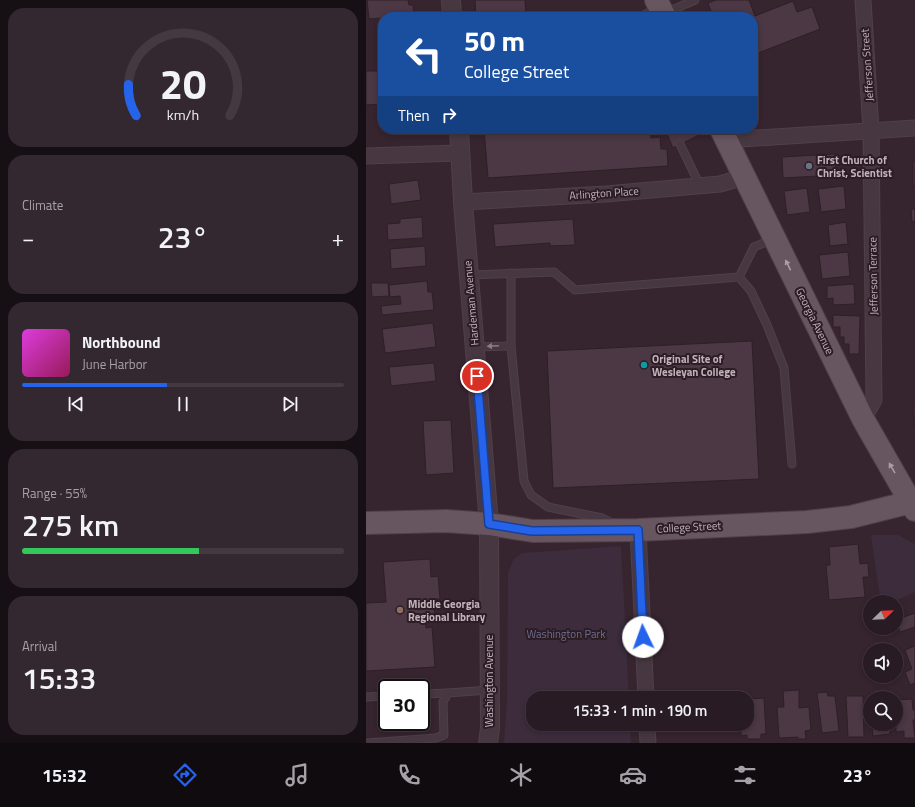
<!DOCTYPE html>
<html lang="en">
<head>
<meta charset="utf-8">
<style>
  body { margin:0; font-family:"Titillium Web",sans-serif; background:#342830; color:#f1f3f6; height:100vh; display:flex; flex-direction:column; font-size:15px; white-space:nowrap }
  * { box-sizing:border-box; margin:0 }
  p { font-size:13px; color:#a5a1a6 }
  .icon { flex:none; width:22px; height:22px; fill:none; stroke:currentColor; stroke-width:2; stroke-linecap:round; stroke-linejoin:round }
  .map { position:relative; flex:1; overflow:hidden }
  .details { display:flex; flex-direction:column; gap:8px; padding:8px; background:#160f13; width:366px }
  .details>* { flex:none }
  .banner { position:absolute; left:12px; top:12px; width:380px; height:122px; border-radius:16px; box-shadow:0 2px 6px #0003,0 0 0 1px #443941; background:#1a4fa0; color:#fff; overflow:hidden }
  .needle { width:26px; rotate:67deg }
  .buttons { position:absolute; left:497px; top:595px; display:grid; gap:8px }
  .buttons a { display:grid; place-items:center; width:40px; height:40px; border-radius:50%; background:#281b23; box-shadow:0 2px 6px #0003,0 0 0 1px #443941; font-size:20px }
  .speed { position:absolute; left:12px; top:679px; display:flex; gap:8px; font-size:20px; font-weight:700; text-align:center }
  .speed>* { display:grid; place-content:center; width:52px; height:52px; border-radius:50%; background:#281b23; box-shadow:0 2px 6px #0003,0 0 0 1px #443941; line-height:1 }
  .speed .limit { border:2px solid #111; border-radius:6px; background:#fff; color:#111 }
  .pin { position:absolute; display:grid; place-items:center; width:34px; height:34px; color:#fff; margin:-17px; border:2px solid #fff; border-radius:50%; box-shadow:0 1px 4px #0007 }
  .me { position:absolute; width:44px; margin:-22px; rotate:357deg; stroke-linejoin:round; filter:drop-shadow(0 0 3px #0008) }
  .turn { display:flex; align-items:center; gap:14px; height:84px; padding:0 20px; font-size:18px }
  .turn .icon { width:52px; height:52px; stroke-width:2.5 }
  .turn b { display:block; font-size:28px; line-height:34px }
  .then { display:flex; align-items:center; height:38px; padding:0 20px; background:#0003; gap:8px; font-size:15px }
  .big { font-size:30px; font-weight:600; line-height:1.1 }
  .details .tile { flex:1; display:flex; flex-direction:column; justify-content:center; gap:6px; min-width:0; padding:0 14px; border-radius:16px; background:#342830 }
  .details .dial { align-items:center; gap:0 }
  .dial svg { height:104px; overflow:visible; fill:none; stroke:#443941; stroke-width:7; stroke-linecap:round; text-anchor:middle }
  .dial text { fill:#f1f3f6; stroke:none }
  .song { display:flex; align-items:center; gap:12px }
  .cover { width:48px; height:48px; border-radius:6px; background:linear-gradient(135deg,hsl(300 70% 55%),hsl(330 70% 35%)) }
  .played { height:4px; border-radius:2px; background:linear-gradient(90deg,#2563eb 45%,#443941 45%) }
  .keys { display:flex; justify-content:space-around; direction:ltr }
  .heat { display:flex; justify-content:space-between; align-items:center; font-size:22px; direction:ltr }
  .charge { height:6px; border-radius:3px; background:linear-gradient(90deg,#34c759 55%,#443941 0) }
  .trip { position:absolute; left:160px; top:691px; width:228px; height:40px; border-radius:16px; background:#281b23; box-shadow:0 2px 6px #0003,0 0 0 1px #443941; font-weight:600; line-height:40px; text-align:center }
  .tab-bar { display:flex; height:64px; justify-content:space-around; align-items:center; background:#100b0e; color:#a5a1a6 }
  .tab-bar .icon { width:28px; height:28px }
  .tab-bar .selected { color:#2563eb }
  .tab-bar b { font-size:18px; color:#f1f3f6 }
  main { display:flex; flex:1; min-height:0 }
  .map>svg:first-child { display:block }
</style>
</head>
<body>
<main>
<section class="details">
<div class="tile dial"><svg viewBox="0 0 100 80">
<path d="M14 69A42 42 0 1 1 86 69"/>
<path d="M14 69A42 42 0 0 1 8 45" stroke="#2563eb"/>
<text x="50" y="56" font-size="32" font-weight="700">20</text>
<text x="50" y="72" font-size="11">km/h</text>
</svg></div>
<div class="tile"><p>Climate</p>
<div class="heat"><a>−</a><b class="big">23°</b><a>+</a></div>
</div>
<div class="tile">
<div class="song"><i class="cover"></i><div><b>Northbound</b><p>June Harbor</p></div></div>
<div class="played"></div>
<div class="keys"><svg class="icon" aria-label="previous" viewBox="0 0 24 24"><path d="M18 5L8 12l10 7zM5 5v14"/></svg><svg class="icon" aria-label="pause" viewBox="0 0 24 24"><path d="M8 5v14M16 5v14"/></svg><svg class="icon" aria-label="next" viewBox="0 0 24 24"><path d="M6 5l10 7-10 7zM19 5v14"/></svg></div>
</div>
<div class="tile"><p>Range · 55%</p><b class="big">275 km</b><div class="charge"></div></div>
<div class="tile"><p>Arrival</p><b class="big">15:33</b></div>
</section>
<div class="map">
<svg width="549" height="743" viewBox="0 0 549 743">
  <rect width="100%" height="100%" fill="#36242f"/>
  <g fill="#3c2c3c">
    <path d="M505 535H532L549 544V592L527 602H515L512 584Z"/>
    <path d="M255 546 263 698H167V724H264L265 743H138L141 697 142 572 148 559 156 553Z"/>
  </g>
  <g fill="#4c3744" stroke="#2e1f27">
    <path d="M1 0H42L43 5H47L48 16 3 19Z"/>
    <path d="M109 0H159L160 17H110Z"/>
    <path d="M350 0H383L389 16 427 1 431 12 446 7 454 29 387 55V17H347L342 3Z"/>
    <path d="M0 71H17V104L0 105Z"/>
    <path d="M118 129H169V133L226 129H284L285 138 294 137 295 149H301L302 166 122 178Z"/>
    <path d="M169 129H226L169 133Z"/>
    <path d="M299 129H330L333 135 307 148Z"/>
    <path d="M469 154 470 175 417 178 416 157Z"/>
    <path d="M549 160V186H547V161Z"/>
    <path d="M52 180 55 200 25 204 23 184Z"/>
    <path d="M478 186 480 209 455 212 452 189Z"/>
    <path d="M441 188 444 212 421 215 418 191Z"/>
    <path d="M545 209H549V221L546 222Z"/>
    <path d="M56 217 57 238 22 240 21 224 34 223V219Z"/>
    <path d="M207 219 209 245 184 246V243L129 247 127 224Z"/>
    <path d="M480 222 482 244 464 246 462 225Z"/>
    <path d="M59 246 60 266 25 269 24 249Z"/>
    <path d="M482 252 484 276 456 279 453 255Z"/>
    <path d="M61 281 62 292H66L68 310 16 315 15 306 35 304 34 296 24 297 23 285Z"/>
    <path d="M5 283H22L23 296 6 297Z"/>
    <path d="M488 284 489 304 467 305V298L461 299V286Z"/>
    <path d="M467 315 494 316 493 354H483V344H478V337H474V327H467Z"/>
    <path d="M67 323 70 347 19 353 16 329Z"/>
    <path d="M386 341 393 479 187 488 181 351Z"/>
    <path d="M68 363 70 381 25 386 23 367Z"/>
    <path d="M547 406H549V427H548Z"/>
    <path d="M85 420 88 473 60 475 57 421Z"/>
    <path d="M492 544 494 564 502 563 503 577H497L499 597 463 600 460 565H464L463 547Z"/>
    <path d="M64 559 65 577 72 576 74 599H67L69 616H59L60 628 66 627 69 667 0 671V603L20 602 17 562Z"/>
    <path d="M549 613V627L534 632 530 620Z"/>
    <path d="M549 646V683L544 685 539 672 546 669 539 650Z"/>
    <path d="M433 690V708L443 707 445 730 439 731 440 739H432V737L413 738 411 707H418L417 691Z"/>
    <path d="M461 692 462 696H469L473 731 456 733 451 693Z"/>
    <path d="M480 696H497L498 737H482Z"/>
    <path d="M398 698 400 734H395V739H381V735L375 736V724H381V699Z"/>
    <path d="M546 699 547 710H549V720H547L549 738H538V731L530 732V700Z"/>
    <path d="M506 724H523L524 734 507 736Z"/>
  </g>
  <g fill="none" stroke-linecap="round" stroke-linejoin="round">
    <g stroke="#504049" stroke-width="9">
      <g id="service">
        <path d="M299 13 329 0"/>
        <path d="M274 17 291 8"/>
        <path d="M314 144 334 186"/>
        <path d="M145 273V346L158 481 165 495 182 507 236 518 246 523"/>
        <path d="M103 275 188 272 209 290 373 277 388 247 407 239"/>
        <path d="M373 277 385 291 401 325 418 368 426 464"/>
        <path d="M110 347 145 346"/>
        <path d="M55 694 82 693"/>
        <path d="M0 697 21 696"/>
        <path d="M0 743 70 738 78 735 77 702 82 693 123 690"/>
      </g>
    </g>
    <g stroke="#504049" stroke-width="17">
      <g id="minor">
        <path d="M497 0 505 130 508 400 497 419"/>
        <path d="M360 140 549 128"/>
        <path d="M0 156 94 153"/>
        <path d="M97 202 240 194 354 184 378 177"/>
        <path d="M272 530 280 698"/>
        <path d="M281 724 282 743"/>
      </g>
    </g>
    <g stroke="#504049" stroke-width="20">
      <g id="tertiary">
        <path d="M85 0 86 17"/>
        <path d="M93 129 97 202 123 524 124 728 122 743"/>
      </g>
    </g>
    <g stroke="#504049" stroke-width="24">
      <g id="primary">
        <path d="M290 0 299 17"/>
        <path d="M355 129 497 419 549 510"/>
        <path d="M0 523 80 521 123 524 167 531 272 530 441 522 485 517 545 502"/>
      </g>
    </g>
    <use href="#service" stroke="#473740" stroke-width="7"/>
    <use href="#minor" stroke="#473740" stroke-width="15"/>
    <use href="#tertiary" stroke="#473740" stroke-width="18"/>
    <use href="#primary" stroke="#675560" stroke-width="22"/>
  </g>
  <defs><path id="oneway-solid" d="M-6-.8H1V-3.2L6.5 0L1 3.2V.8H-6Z"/></defs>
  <g fill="#ac9ba5">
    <use href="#oneway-solid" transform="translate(422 265) rotate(-116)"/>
    <use href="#oneway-solid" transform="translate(526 468) rotate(-120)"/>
  </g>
  <use fill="#8b7b84" href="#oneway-solid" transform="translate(127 346) rotate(178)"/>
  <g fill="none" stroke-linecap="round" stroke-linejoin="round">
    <g stroke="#184099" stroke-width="10">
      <path id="route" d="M111 376 123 524 166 531 272 530 277 637"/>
    </g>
    <use href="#route" stroke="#2563eb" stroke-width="7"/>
  </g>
  <circle fill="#6b7280" stroke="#2c1d25" stroke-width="1.5" cx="443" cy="166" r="4"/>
  <circle fill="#0f9aa8" stroke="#2c1d25" stroke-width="1.5" cx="278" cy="365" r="4"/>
  <circle fill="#8d6e63" stroke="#2c1d25" stroke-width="1.5" cx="34" cy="610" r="4"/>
  <g text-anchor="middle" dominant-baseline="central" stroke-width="4" stroke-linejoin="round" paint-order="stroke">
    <g font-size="11" fill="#c3b2bc" stroke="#2c1d25">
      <text transform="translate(501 65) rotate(-94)">Jefferson Street</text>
      <text transform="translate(238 193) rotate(-4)">Arlington Place</text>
      <text transform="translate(507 276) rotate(-91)">Jefferson Terrace</text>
      <text transform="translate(105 303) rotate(-95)">Hardeman Avenue</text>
      <text transform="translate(449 321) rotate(64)">Georgia Avenue</text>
      <text transform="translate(323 527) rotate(-3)">College Street</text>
      <text transform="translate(123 681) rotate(-90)">Washington Avenue</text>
    </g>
    <g font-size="11" font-weight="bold" fill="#c3b2bc" stroke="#2c1d25" text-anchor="start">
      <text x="451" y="160">First Church of<tspan x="451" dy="13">Christ, Scientist</tspan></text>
      <text x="286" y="359">Original Site of<tspan x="286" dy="13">Wesleyan College</tspan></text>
      <text x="42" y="604">Middle Georgia<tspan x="42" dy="13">Regional Library</tspan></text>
    </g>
    <g font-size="11" fill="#6e6d91" stroke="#2c1d25">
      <text x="200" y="634">Washington Park</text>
    </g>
  </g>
</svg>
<div class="buttons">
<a><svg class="needle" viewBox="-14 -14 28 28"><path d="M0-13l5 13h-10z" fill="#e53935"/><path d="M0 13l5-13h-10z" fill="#a5a1a6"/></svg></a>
<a><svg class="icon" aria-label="sound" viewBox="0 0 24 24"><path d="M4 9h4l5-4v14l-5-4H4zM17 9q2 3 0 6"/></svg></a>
<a><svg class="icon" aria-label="search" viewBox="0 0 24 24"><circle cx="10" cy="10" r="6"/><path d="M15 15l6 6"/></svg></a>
</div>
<div class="speed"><div class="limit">30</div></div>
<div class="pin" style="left:111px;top:376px;background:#d93025"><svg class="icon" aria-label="arrive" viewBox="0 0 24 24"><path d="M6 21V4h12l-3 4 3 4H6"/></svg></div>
<svg class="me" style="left:277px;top:637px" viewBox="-20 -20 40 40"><circle r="19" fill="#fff"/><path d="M0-13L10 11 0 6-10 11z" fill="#2563eb"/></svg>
<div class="trip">15:33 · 1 min · 190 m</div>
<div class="banner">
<div class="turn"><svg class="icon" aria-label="left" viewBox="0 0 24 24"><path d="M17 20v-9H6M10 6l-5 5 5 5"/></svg><div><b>50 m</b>College Street</div></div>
<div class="then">Then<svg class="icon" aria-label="right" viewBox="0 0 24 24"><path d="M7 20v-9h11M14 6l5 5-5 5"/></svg></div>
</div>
</div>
</main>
<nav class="tab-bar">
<b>15:32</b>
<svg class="icon selected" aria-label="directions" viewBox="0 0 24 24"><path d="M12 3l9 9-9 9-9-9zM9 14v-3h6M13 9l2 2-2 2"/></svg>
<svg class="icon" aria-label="music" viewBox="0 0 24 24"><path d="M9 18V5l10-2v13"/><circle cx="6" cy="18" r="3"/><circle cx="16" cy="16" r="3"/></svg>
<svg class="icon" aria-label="phone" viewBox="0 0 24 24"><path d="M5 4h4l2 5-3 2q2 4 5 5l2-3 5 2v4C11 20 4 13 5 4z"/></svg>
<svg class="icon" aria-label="climate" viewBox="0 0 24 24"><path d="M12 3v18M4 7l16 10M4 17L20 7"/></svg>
<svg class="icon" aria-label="car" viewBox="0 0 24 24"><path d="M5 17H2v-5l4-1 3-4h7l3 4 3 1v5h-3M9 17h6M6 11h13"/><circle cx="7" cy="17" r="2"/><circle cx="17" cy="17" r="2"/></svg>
<svg class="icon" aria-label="filters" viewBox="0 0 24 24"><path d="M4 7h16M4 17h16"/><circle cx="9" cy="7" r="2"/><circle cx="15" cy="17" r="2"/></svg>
<b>23°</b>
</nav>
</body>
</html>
